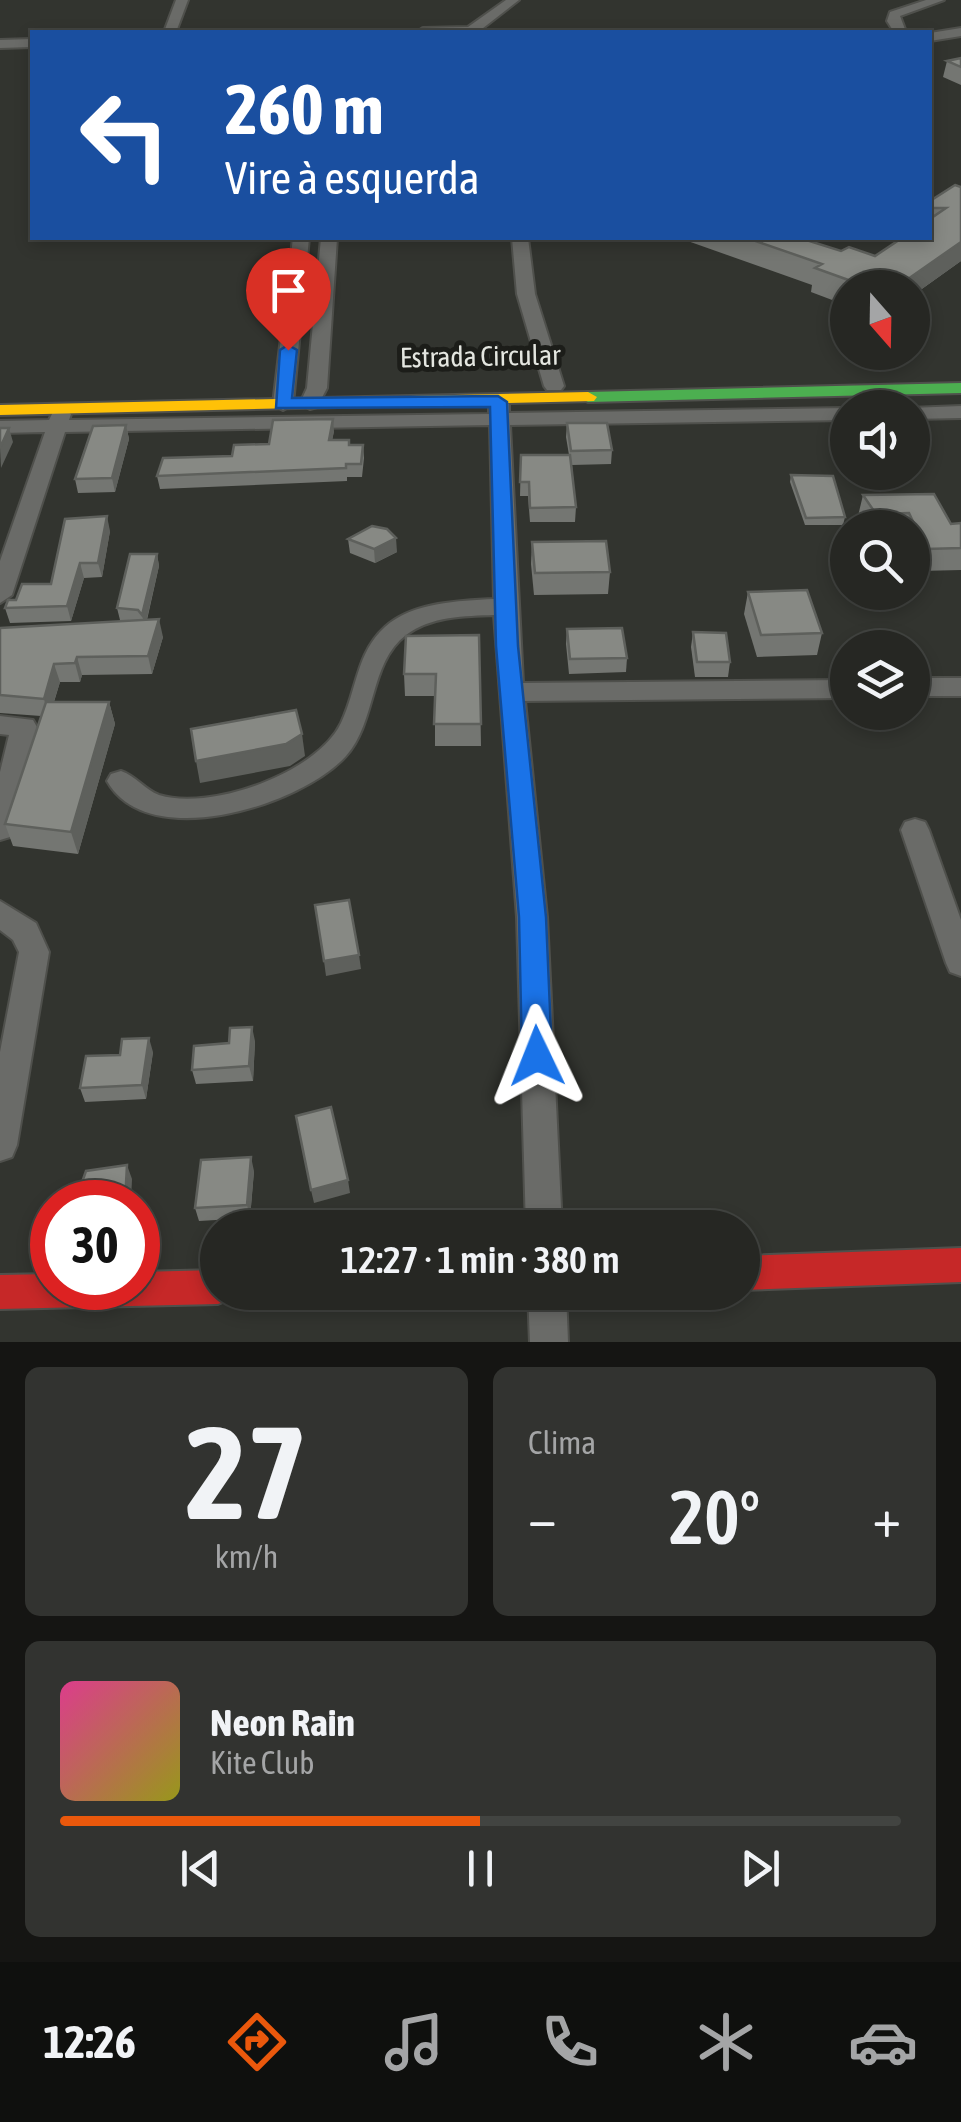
<!DOCTYPE html>
<html lang="pt">
<head>
<meta charset="utf-8">
<style>
  body { margin:0; font-family:"Asap Condensed",sans-serif; background:#323330; color:#f1f3f6; height:100vh; display:flex; flex-direction:column; font-size:38px; white-space:nowrap }
  * { box-sizing:border-box; margin:0 }
  p { font-size:32px; color:#a4a5a6 }
  .icon { flex:none; width:55px; height:55px; fill:none; stroke:currentColor; stroke-width:2; stroke-linecap:round; stroke-linejoin:round }
  .map { position:relative; height:1342px; overflow:hidden }
  .panel { display:flex; flex-direction:column; gap:25px; padding:25px; background:#151513; flex:1 }
  .panel>* { flex:none }
  .top-card { position:absolute; left:30px; top:30px; width:902px; height:210px; border-radius:0px; box-shadow:0 5px 15px #0003,0 0 0 2px #424441; background:#1a4fa0; color:#fff; overflow:hidden }
  .needle { width:65px; rotate:160deg }
  .controls { position:absolute; left:830px; top:270px; display:grid; gap:20px }
  .controls a { display:grid; place-items:center; width:100px; height:100px; border-radius:50%; background:#262723; box-shadow:0 5px 15px #0003,0 0 0 2px #424441; font-size:50px }
  .speed { position:absolute; left:30px; top:1180px; display:flex; gap:20px; font-size:50px; font-weight:700; text-align:center }
  .speed>* { display:grid; place-content:center; width:130px; height:130px; border-radius:50%; background:#262723; box-shadow:0 5px 15px #0003,0 0 0 2px #424441; line-height:1 }
  .speed .limit { border:15px solid #d22; background:#fff; color:#111 }
  .pin { position:absolute; display:grid; place-items:center; width:85px; height:85px; color:#fff; margin:-102px -42px; border-radius:50% 50% 50% 0; rotate:-45deg; box-shadow:0 0 10px #0007 }
  .pin .icon { rotate:45deg }
  .me { position:absolute; width:110px; margin:-55px; rotate:358deg; stroke-linejoin:round; filter:drop-shadow(0 0 8px #0008) }
  .turn { display:flex; align-items:center; gap:35px; height:210px; padding:0 30px; font-size:45px }
  .turn .icon { width:130px; height:130px; stroke-width:2.5 }
  .turn b { display:block; font-size:70px; line-height:85px }
  .big { font-size:75px; font-weight:600; line-height:1.1 }
  .panel .tile { flex:1; display:flex; flex-direction:column; justify-content:center; gap:15px; min-width:0; padding:0 35px; border-radius:15px; background:#323330 }
  .panel .dial { align-items:center; gap:0 }
  .dial b { font-size:130px; line-height:1 }
  .song { display:flex; align-items:center; gap:30px }
  .cover { width:120px; height:120px; border-radius:15px; background:linear-gradient(135deg,hsl(330 70% 55%),hsl(60 70% 35%)) }
  .played { height:10px; border-radius:5px; background:linear-gradient(90deg,#ea580c 50%,#424441 50%) }
  .keys { display:flex; justify-content:space-around; direction:ltr }
  .heat { display:flex; justify-content:space-between; align-items:center; font-size:55px; direction:ltr }
  .panel .tiles { flex:1; display:grid; gap:25px; grid-template-columns:1fr 1fr }
  .tile:last-child { grid-column:span 2 }
  .trip { position:absolute; left:200px; top:1210px; width:560px; height:100px; border-radius:50px; background:#262723; box-shadow:0 5px 15px #0003,0 0 0 2px #424441; font-weight:600; line-height:100px; text-align:center }
  .tabs { display:flex; height:160px; justify-content:space-around; align-items:center; background:#0f100e; color:#a4a5a6 }
  .tabs .icon { width:70px; height:70px }
  .tabs .current { color:#ea580c }
  .tabs b { font-size:45px; color:#f1f3f6 }
  .map>svg:first-child { display:block }
</style>
</head>
<body>
<div class="map">
<svg width="961" height="1342" viewBox="0 0 961 1342">
  <rect width="100%" height="100%" fill="#32342f"/>
  <g fill="none" stroke-linecap="round" stroke-linejoin="round">
    <g stroke="#4f504c" stroke-width="4">
      <g id="street">
        <path d="M176 0H188L176 32H164Z"/>
        <path d="M506 0H519L478 32H417L423 28 468 27Z"/>
        <path d="M926 0H944L900 16 906 32H894L887 21 890 12Z"/>
        <path d="M961 28V36L930 41V33Z"/>
        <path d="M32 39V47L0 48V40Z"/>
        <path d="M293 238H309L293 404 283 410 273 404Z"/>
        <path d="M321 238H337L327 388 317 407 310 409 300 403 307 388Z"/>
        <path d="M512 238H528L535 294 564 386 561 390H547L544 386 517 294Z"/>
        <path d="M499 398 509 404V413L848 408V420L510 425 523 683 848 680V698L525 701 547 917 562 1228H526L517 917 494 615C465 616 431 616 406 635 369 663 377 721 346 756 302 805 148 854 107 781L111 774 121 771C136 776 145 790 159 795 211 811 317 773 341 723 357 690 356 653 385 627 413 602 458 601 494 599L490 425 65 432 12 595 0 603V561L45 432 0 433V421L49 420 54 410 61 408 71 414 69 420 489 414V404Z"/>
        <path d="M961 406V418L912 419 910 408Z"/>
        <rect x="912" y="678" width="49" height="18"/>
        <path d="M0 716 33 720 37 727 14 829 10 837 0 840V772L9 735 0 734Z"/>
        <path d="M915 819 925 822 929 830 961 920V976L950 972 946 963 901 830 905 822Z"/>
        <path d="M0 901 36 923 49 952 17 1145 12 1157 0 1161V1052L19 952 13 940 0 930Z"/>
        <path d="M528 1292H566L568 1342H530Z"/>
      </g>
    </g>
    <g stroke="#4f504c" stroke-width="4">
      <path id="fast" d="M961 383V393L588 402 579 397 588 392Z"/>
    </g>
    <g stroke="#4f504c" stroke-width="4">
      <path id="slow" d="M588 392 597 397 594 401 0 415V405Z"/>
    </g>
    <g stroke="#4f504c" stroke-width="4">
      <g id="jam">
        <path d="M961 1248V1282L742 1290V1256Z"/>
        <path d="M218 1270V1292H233L230 1299 218 1304 0 1309V1275L52 1274V1288H138V1272Z"/>
      </g>
    </g>
    <use href="#street" fill="#6a6b68" fill-rule="evenodd"/>
    <use href="#fast" fill="#4caf50" fill-rule="evenodd"/>
    <use href="#slow" fill="#ffc107" fill-rule="evenodd"/>
    <use href="#jam" fill="#c62828" fill-rule="evenodd"/>
  </g>
  <g fill="#747672">
    <path d="M961 58V85L943 77 947 61Z"/>
    <path d="M955 185 961 261 912 296V288H848V306L811 292 812 285 682 239 683 238H809L808 240 841 251 875 256 930 238V201Z"/>
    <path d="M567 423 612 450 611 464 572 465 576 507 575 522H530L528 496H520L521 455H569L566 437Z"/>
    <path d="M126 425 129 439 115 492 78 493 75 479Z"/>
    <path d="M334 431 332 440H349L350 445H363L364 458 362 477H347V481L160 489 157 476 232 456 269 444Z"/>
    <path d="M791 475 845 517 843 525H805L790 482Z"/>
    <path d="M863 495 951 524 961 523V570L920 571 912 555V528H866L858 516Z"/>
    <path d="M110 531 102 577 84 578 71 621 10 623 5 608 51 584Z"/>
    <path d="M348 539 397 552 375 563 350 553Z"/>
    <path d="M532 542 610 572 608 594 534 595 531 564Z"/>
    <path d="M157 554 159 566 147 620 163 637 152 674 82 675 80 682H60L54 702H109L115 724 78 854 13 846 5 824 41 716 0 713V628L133 621 120 620 117 608Z"/>
    <path d="M748 592 822 633 817 655 757 657 744 614Z"/>
    <path d="M567 629 627 658 626 672 569 674 566 644Z"/>
    <path d="M693 632 730 662 728 677H695L691 647Z"/>
    <path d="M479 635 481 746H435V696H405L404 674Z"/>
    <path d="M255 1041 253 1081 196 1084 192 1070Z"/>
    <path d="M153 1052 146 1099 85 1102 80 1088Z"/>
    <path d="M254 1171 250 1218 199 1221 195 1208Z"/>
  </g>
  <g fill="#5e605c">
    <path d="M961 242V261L912 296V288H906L908 279Z"/>
    <path d="M899 275 896 288H884L885 285Z"/>
    <path d="M861 277 859 288H853L854 282Z"/>
    <path d="M333 419 334 431 330 452 329 440Z"/>
    <path d="M126 425 129 439 115 492 112 478Z"/>
    <path d="M9 428 13 442 1 468 0 448Z"/>
    <path d="M107 516 110 531 102 577 98 563Z"/>
    <path d="M396 538 397 552 375 563 374 549Z"/>
    <path d="M157 554 159 566 145 627 142 615Z"/>
    <path d="M80 563 84 578 71 621 67 606Z"/>
    <path d="M159 619 163 637 152 674 148 656Z"/>
    <path d="M77 657 82 675 80 682 75 663Z"/>
    <path d="M54 664 60 682 49 717 44 699Z"/>
    <path d="M109 702 115 724 78 854 71 832Z"/>
    <path d="M302 734 305 756 290 766 200 783 196 761Z"/>
    <path d="M359 955 361 969 326 976 324 961Z"/>
    <path d="M252 1027 255 1041 253 1081 249 1066Z"/>
    <path d="M149 1038 153 1052 146 1099 142 1085Z"/>
    <path d="M251 1157 254 1171 250 1218 247 1205Z"/>
    <path d="M127 1165 132 1179 131 1202H125Z"/>
    <path d="M348 1180 350 1193 314 1203 311 1190Z"/>
  </g>
  <g fill="#878984" stroke="#5e605c" stroke-width="2.5">
    <path d="M961 58V67L947 61Z"/>
    <path d="M955 185 961 187V242L908 279 899 275 885 285 861 277 854 282 815 268 822 264 747 238H800L841 251 849 247 875 256 902 238H930V219L946 208H930V201Z"/>
    <path d="M333 419 329 440H349V445H363L361 464H346V468L157 476 163 458 232 456 234 445 269 444 273 420Z"/>
    <path d="M567 423H607L612 450 571 451Z"/>
    <path d="M126 425 112 478 75 479 93 426Z"/>
    <path d="M0 428H9L0 448Z"/>
    <path d="M521 455H570L576 507 530 508 529 482H520Z"/>
    <path d="M791 475 833 476 845 517 806 518Z"/>
    <path d="M934 494 951 524 961 523V548L926 549 909 513 876 514 863 495Z"/>
    <path d="M107 516 98 563H80L67 606 5 608 8 600H16L22 584H51L65 519Z"/>
    <path d="M372 526 387 529 396 538 374 549 348 539Z"/>
    <path d="M606 541 610 572 535 573 532 542Z"/>
    <path d="M130 554H157L142 615 138 610 117 608Z"/>
    <path d="M807 590 822 633 761 635 748 592Z"/>
    <path d="M159 619 148 656 77 657 75 663 54 664 44 699 0 695V628Z"/>
    <path d="M622 628 627 658 570 659 567 629Z"/>
    <path d="M693 632 726 633 730 662H697Z"/>
    <path d="M479 635 481 724H434L436 674H404L406 636Z"/>
    <path d="M46 702H109L71 832 5 824Z"/>
    <path d="M296 710 302 734 286 744 196 761 191 729Z"/>
    <path d="M349 900 359 955 324 961 315 905Z"/>
    <path d="M252 1027 249 1066 192 1070 194 1046 229 1043 230 1028Z"/>
    <path d="M149 1038 142 1085 80 1088 86 1056 120 1055 122 1039Z"/>
    <path d="M331 1107 348 1180 311 1190 296 1116Z"/>
    <path d="M251 1157 247 1205 195 1208 201 1160Z"/>
    <path d="M127 1165 125 1202H75L86 1171Z"/>
  </g>
  <path fill="#1a73e8" stroke="#114b97" stroke-width="2.5" d="M288 345 297 350 292 398 498 396 507 402 518 646 546 917 552 1056 547 1066 537 1070 526 1066 522 1056 519 917 496 646 490 407 276 408 280 350Z"/>
  <g text-anchor="middle" dominant-baseline="central" stroke-width="10" stroke-linejoin="round" paint-order="stroke">
    <g font-size="28" fill="#e4e6e0" stroke="#1c1d19">
      <text transform="translate(480 356) rotate(-1)">Estrada Circular</text>
    </g>
  </g>
</svg>
<div class="controls">
<a><svg class="needle" viewBox="-14 -14 28 28"><path d="M0-13l5 13h-10z" fill="#e53935"/><path d="M0 13l5-13h-10z" fill="#a4a5a6"/></svg></a>
<a><svg class="icon" aria-label="sound" viewBox="0 0 24 24"><path d="M4 9h4l5-4v14l-5-4H4zM17 9q2 3 0 6"/></svg></a>
<a><svg class="icon" aria-label="search" viewBox="0 0 24 24"><circle cx="10" cy="10" r="6"/><path d="M15 15l6 6"/></svg></a>
<a><svg class="icon" aria-label="layers" viewBox="0 0 24 24"><path d="M12 4l9 5-9 5-9-5zM3 14l9 5 9-5"/></svg></a>
</div>
<div class="speed"><div class="limit">30</div></div>
<div class="pin" style="left:288px;top:350px;background:#d93025"><svg class="icon" aria-label="arrive" viewBox="0 0 24 24"><path d="M6 21V4h12l-3 4 3 4H6"/></svg></div>
<svg class="me" style="left:537px;top:1056px" viewBox="-20 -20 40 40"><path d="M0-17L14 15 0 8-14 15z" fill="#1a73e8" stroke="#fff" stroke-width="4"/></svg>
<div class="trip">12:27 · 1 min · 380 m</div>
<div class="top-card">
<div class="turn"><svg class="icon" aria-label="left" viewBox="0 0 24 24"><path d="M17 20v-9H6M10 6l-5 5 5 5"/></svg><div><b>260 m</b>Vire à esquerda</div></div>
</div>
</div>
<section class="panel">
<div class="tiles">
<div class="tile dial"><b>27</b><p>km/h</p></div>
<div class="tile"><p>Clima</p>
<div class="heat"><a>−</a><b class="big">20°</b><a>+</a></div>
</div>
<div class="tile">
<div class="song"><i class="cover"></i><div><b>Neon Rain</b><p>Kite Club</p></div></div>
<div class="played"></div>
<div class="keys"><svg class="icon" aria-label="previous" viewBox="0 0 24 24"><path d="M18 5L8 12l10 7zM5 5v14"/></svg><svg class="icon" aria-label="pause" viewBox="0 0 24 24"><path d="M8 5v14M16 5v14"/></svg><svg class="icon" aria-label="next" viewBox="0 0 24 24"><path d="M6 5l10 7-10 7zM19 5v14"/></svg></div>
</div>
</div>
</section>
<nav class="tabs">
<b>12:26</b>
<svg class="icon current" aria-label="directions" viewBox="0 0 24 24"><path d="M12 3l9 9-9 9-9-9zM9 14v-3h6M13 9l2 2-2 2"/></svg>
<svg class="icon" aria-label="music" viewBox="0 0 24 24"><path d="M9 18V5l10-2v13"/><circle cx="6" cy="18" r="3"/><circle cx="16" cy="16" r="3"/></svg>
<svg class="icon" aria-label="phone" viewBox="0 0 24 24"><path d="M5 4h4l2 5-3 2q2 4 5 5l2-3 5 2v4C11 20 4 13 5 4z"/></svg>
<svg class="icon" aria-label="climate" viewBox="0 0 24 24"><path d="M12 3v18M4 7l16 10M4 17L20 7"/></svg>
<svg class="icon" aria-label="car" viewBox="0 0 24 24"><path d="M5 17H2v-5l4-1 3-4h7l3 4 3 1v5h-3M9 17h6M6 11h13"/><circle cx="7" cy="17" r="2"/><circle cx="17" cy="17" r="2"/></svg>
</nav>
</body>
</html>
